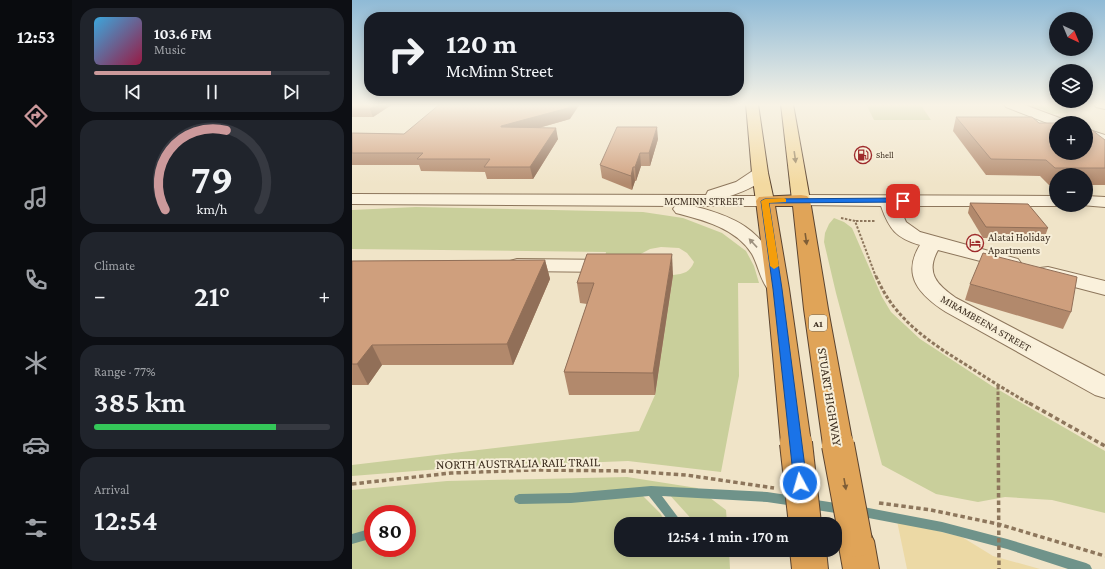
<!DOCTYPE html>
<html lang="en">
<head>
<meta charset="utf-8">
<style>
  body { margin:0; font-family:"Crimson Pro",serif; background:#20242c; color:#f1f3f6; height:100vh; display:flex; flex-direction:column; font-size:15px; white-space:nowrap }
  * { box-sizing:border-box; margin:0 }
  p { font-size:13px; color:#9ea1a6 }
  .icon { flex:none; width:22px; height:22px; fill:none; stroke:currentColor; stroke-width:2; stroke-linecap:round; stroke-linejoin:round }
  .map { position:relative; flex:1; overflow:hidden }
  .drawer { display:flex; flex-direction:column; gap:8px; padding:8px; background:#0d0f14; width:280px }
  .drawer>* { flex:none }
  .guide { position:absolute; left:12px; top:12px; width:380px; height:84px; border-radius:16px; box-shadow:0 2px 10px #0003; background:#171b24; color:#f1f3f6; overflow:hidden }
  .needle { width:26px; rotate:136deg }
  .controls { position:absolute; left:697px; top:12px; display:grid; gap:8px }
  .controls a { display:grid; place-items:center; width:44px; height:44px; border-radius:50%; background:#171b24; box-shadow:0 2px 10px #0003; font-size:20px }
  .speed { position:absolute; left:12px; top:505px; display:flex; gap:8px; font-size:20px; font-weight:700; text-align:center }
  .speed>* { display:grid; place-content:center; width:52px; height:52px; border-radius:50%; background:#171b24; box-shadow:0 2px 10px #0003; line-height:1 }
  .speed .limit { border:6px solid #d22; background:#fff; color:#111 }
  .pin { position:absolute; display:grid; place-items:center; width:34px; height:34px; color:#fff; margin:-17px; border-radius:8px; box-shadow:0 2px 6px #0006 }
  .me { position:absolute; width:44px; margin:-22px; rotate:354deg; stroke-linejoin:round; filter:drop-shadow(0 0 3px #0008) }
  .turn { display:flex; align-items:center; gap:14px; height:84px; padding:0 16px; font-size:18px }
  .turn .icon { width:52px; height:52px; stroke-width:2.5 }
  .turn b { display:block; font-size:28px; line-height:34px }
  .big { font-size:30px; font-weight:600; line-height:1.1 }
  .drawer .card { flex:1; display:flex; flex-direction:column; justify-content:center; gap:6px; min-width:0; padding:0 14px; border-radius:16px; background:#20242c }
  .drawer .dial { align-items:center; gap:0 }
  .dial svg { height:104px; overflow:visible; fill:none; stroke:#363941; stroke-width:7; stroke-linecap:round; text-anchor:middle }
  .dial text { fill:#f1f3f6; stroke:none }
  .song { display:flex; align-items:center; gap:12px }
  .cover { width:48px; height:48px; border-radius:6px; background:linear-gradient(135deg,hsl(200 70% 55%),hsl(340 70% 35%)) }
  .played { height:4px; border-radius:2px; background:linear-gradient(90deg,#cc999b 75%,#363941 75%) }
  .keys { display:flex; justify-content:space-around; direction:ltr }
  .heat { display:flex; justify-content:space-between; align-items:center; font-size:22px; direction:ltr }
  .charge { height:6px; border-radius:3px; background:linear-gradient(90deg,#34c759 77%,#363941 0) }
  .trip { position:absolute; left:262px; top:517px; width:228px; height:40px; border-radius:16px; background:#171b24; box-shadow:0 2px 10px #0003; font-weight:600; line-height:40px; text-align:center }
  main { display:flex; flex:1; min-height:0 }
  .tab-bar { display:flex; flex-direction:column; width:72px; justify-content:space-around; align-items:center; background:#090b0e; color:#9ea1a6 }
  .tab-bar .icon { width:28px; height:28px }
  .tab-bar .on { color:#cc999b }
  .tab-bar b { font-size:18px; color:#f1f3f6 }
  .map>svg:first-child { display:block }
</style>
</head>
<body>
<main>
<nav class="tab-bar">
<b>12:53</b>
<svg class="icon on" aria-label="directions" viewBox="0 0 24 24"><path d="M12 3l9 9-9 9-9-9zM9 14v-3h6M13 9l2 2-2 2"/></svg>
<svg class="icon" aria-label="music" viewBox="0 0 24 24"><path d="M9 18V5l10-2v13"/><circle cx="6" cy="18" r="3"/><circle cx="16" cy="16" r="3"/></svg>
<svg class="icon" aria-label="phone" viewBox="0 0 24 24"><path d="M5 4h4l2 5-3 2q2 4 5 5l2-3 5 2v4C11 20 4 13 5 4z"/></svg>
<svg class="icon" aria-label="climate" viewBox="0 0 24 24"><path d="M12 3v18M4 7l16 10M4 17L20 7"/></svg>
<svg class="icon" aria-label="car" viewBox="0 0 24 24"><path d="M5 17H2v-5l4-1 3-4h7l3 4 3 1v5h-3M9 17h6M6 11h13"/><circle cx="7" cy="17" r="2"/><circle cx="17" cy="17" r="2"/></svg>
<svg class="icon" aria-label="filters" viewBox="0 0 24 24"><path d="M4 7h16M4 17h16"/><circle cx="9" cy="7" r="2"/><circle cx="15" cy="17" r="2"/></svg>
</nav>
<section class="drawer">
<div class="card">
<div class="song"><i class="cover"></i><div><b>103.6 FM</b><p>Music</p></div></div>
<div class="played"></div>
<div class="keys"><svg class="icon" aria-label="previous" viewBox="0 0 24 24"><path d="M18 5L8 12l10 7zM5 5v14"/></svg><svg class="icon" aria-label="pause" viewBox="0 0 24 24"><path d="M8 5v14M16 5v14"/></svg><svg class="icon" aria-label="next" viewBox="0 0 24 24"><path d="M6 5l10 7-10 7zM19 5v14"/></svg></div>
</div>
<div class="card dial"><svg viewBox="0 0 100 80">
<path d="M14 69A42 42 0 1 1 86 69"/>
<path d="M14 69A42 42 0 0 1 61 8" stroke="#cc999b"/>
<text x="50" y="56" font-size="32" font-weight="700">79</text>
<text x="50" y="72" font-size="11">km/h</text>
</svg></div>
<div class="card"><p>Climate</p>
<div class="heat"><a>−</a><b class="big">21°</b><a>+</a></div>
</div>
<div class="card"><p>Range · 77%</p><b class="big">385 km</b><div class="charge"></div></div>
<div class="card"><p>Arrival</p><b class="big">12:54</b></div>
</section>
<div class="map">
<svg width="753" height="569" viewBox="0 0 753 569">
  <rect width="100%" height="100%" fill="#f0e4c8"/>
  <g fill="#c9cf9b" fill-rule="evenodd">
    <path d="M514 104H568L579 120H522Z"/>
    <path d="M666 104H706L717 108 716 113 700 114 690 109 672 107Z"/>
    <path d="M64 207 291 212 331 218 370 233 394 251 402 266 407 283H386L387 376 369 472 276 461 101 468 0 476V465L287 431 303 395 321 275C332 274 338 272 342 262L335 253 327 248 309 247 298 249 283 257 252 261 254 252 0 249V210Z"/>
    <path d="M482 218 492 222 500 228 530 297 539 312 568 339 640 386 753 451V513L700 500 653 497 626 502 584 494 530 465 484 293 472 242 473 233 477 224Z"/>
    <path d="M275 477 345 488 374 510 375 524H344L315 492H287L308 513 315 524H269V550H377L378 569H0V490L95 481ZM21 514H55V548H21Z"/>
  </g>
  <path fill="#ecd9a5" d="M545 521 610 537 641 556 688 569H555Z"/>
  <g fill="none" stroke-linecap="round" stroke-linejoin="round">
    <g fill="#6f938a" fill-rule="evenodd">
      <path d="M299 486 415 492 442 496 446 498 447 501 446 504 442 506 415 502 310 496 331 524H319L297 496 219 503 167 504 163 502 162 499 163 496 167 494 219 493Z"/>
      <path d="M458 499 490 504 494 506 495 509 494 512 490 514 458 509 454 507 453 504 454 501Z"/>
      <path d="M506 506 590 522 655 539 734 563 738 565 740 569H716L655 549 590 532 506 516 502 514 501 511 502 508Z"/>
      <path d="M21 528V538L0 544V534Z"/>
    </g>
    <g stroke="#8d765c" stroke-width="2">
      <g id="minor">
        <path d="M652 104H670L713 120 715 123H704L703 126 654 107Z"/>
        <path d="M742 104H753V109L744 107Z"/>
        <path d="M734 129 753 135V144L734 138Z"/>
        <path d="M408 168 414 170 416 173C407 186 392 191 378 196H413L419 197 422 201 419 205 413 206H341C393 219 413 234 434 283L431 288 423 290 415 288C408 278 406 265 400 254 384 228 351 220 324 213L321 209 323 206 0 204V194L354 195 356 191 384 182 402 170Z"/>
        <path d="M449 195 704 196V205H709L704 206H547L554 222 568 232 666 259 669 263 666 267 659 269 586 250C573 273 585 285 604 298L753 376V398L743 395 594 312C568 295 549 276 568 245 544 238 537 229 529 206L449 205 443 204 440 200 443 196Z"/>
        <path d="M734 196 753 197V207L729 205H734Z"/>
        <path d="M165 259 261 260 268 262 272 266 268 270 261 272 165 271 158 269 155 265 158 261Z"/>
        <path d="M696 267 753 281V295L688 278 685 273 688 268Z"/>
      </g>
    </g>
    <g stroke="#5b4430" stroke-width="2">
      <g id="major">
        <path d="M394 104H406L416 173 422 201 419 205 413 206 407 205 404 201 400 173Z"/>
        <path d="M429 104H441L458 200 455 204 449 205 443 204 440 200Z"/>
      </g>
    </g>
    <g stroke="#5b4430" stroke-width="2">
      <g id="highway">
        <path d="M449 195 455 196 458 200 476 309 501 445 497 454 486 457 475 454 471 445 452 309 441 206H423L437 289 459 443 455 452 444 455 433 452 429 443 415 289 404 201 407 197Z"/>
        <path d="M504 524 516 529 522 541 527 569H491L486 541 492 529Z"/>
        <path d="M438 550H474L476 569H440Z"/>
      </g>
    </g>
    <g stroke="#8d765c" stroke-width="2" stroke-dasharray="2.5 1.5" stroke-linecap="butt">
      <path d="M489 218 503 221 524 277"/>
      <path d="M504 221H523"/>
    </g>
    <g stroke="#8d765c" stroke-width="3" stroke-dasharray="3.5 2" stroke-linecap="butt">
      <path d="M524 276C542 319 577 342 616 366 636 379 657 392 678 404"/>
      <path d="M646 386V404"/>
    </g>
    <g stroke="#8d765c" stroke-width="3.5" stroke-dasharray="4.5 3" stroke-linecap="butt">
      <path d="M646 403 647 569"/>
      <path d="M677 403 753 446"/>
      <path d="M0 484 99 473 181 470 276 471 334 475 422 488"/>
      <path d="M527 503 579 510 646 524 753 556"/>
    </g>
    <use href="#minor" fill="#faf1dc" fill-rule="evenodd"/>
    <use href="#major" fill="#f3d9a0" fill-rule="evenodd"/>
    <use href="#highway" fill="#e0a458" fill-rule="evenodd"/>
    <g stroke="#5b4430" stroke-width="34" stroke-linecap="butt">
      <g id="highway-bridge">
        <path d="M444 443 453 524"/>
        <path d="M486 445 504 541"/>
      </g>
    </g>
    <use href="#highway-bridge" stroke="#e0a458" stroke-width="32"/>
  </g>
  <g fill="#b2896c">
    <path d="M0 104H41L21 117H0Z"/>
    <path d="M604 117 687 123 753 140V185H734V175H704V185H697L688 176 634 175 601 131Z"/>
    <path d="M218 119 187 128 206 139 181 179H135L133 172 69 171 67 165H0V133L52 134Z"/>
    <path d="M306 139 298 166H289L284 181H283L280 190 250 178 248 165Z"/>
    <path d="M618 203 696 228 692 239 631 238 616 213Z"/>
    <path d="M193 260 198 279 161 365H30L16 385H0V261Z"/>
    <path d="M321 275 303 395H217L212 372 235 304 228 303 225 283Z"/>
    <path d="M618 284 719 312 711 329 613 300Z"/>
  </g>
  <g fill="#916f58">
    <path d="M25 104H41L21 117 18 109Z"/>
    <path d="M219 104H228L218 119 151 138 149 126Z"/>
    <path d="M305 127 306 139 298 166 297 153Z"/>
    <path d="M204 128 206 139 181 179 178 167Z"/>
    <path d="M288 153 289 166 284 181 283 167Z"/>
    <path d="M281 167 283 181 280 190 279 176Z"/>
    <path d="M320 254 321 275 303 395 301 373Z"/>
    <path d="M193 260 198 279 161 365 155 344Z"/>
    <path d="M20 345 30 365 16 385 5 364Z"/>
  </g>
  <g fill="#cf9f7d" stroke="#916f58">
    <path d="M0 104H25L18 109H0Z"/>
    <path d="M88 104H219L216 108 149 126V127L204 128 178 167H132L138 159H65L71 153H0V133L52 134Z"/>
    <path d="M604 117H680L687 123H704V153H734V127H736L753 140V168H703L694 160 639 159Z"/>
    <path d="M265 127H305L297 153H288L283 167H281L279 176 248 165Z"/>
    <path d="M618 203 676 204 696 228 634 227Z"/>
    <path d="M631 253 725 277 719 312 618 284Z"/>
    <path d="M235 254H320L301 373 212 372 242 283H225Z"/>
    <path d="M193 260 155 344 20 345 5 364H0V261Z"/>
  </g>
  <defs><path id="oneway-solid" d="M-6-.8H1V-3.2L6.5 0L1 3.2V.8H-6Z"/></defs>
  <use fill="#988460" href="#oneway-solid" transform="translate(443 157) rotate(82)"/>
  <g fill="#7e5d36">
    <use href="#oneway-solid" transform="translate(454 239) rotate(82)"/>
    <use href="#oneway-solid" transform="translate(493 484) rotate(80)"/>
  </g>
  <use fill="#9c907e" href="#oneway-solid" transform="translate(401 243) rotate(-133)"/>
  <linearGradient id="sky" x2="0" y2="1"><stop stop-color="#8fbad6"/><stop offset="0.57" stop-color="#f8f3e6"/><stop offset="1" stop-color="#f8f3e6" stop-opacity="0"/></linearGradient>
  <rect width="753" height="184" fill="url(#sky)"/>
  <path fill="#1a73e8" stroke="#114b97" d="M551 198 554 199V202L417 203 430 289 455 483 453 487 448 489 444 487 442 483 421 289 409 201 413 199Z"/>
  <path fill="#f59e0b" d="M432 198 434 199V202L417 203 427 266 422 269 418 266 409 201 413 199Z"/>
  <defs>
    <g id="fuel-ring" transform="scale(0.9)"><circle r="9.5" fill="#f7eed8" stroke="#9e2a2b" stroke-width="1.5"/><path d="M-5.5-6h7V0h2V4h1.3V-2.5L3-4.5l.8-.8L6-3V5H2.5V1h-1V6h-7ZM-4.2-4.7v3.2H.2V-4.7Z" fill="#9e2a2b"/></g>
    <g id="hotel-ring" transform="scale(0.9)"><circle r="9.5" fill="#f7eed8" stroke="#9e2a2b" stroke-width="1.5"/><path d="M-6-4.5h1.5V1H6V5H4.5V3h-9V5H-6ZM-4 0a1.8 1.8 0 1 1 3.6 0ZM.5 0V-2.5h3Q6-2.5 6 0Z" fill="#9e2a2b"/></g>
  </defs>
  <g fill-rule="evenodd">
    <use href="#fuel-ring" x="511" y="155"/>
    <use href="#hotel-ring" x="623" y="243"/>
  </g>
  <g text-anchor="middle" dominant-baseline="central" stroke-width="4" stroke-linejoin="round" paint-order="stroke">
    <g font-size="9" fill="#3d2e20" stroke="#f7eed8" text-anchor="start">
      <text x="524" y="155">Shell</text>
    </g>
    <rect fill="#f7eed8" stroke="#756857" stroke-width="1" x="457" y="315" width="18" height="16" rx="3"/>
    <g font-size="10" font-weight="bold" fill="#3d2e20">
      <text x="466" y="323">A1</text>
    </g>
    <g font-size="11" fill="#3d2e20" stroke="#f7eed8">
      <text x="352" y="201">MCMINN STREET</text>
      <text transform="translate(634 323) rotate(30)">MIRAMBEENA STREET</text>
    </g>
    <g font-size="11" fill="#3d2e20" stroke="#f7eed8" text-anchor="start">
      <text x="636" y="237">Alatai Holiday<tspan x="636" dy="13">Apartments</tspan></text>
    </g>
    <g font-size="13" fill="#3d2e20" stroke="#f7eed8">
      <text transform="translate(478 397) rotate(81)">STUART HIGHWAY</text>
      <text transform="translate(166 463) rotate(-1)">NORTH AUSTRALIA RAIL TRAIL</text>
    </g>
  </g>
</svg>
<div class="controls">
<a><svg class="needle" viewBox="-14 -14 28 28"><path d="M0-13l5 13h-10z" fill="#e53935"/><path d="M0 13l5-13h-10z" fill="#9ea1a6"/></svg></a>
<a><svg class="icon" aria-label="layers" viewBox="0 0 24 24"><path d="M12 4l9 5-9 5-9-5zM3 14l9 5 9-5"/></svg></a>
<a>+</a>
<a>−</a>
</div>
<div class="speed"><div class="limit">80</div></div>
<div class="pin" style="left:551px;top:201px;background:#d93025"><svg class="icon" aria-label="arrive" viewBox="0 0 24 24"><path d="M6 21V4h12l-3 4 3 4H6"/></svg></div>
<svg class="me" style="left:448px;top:483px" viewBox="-20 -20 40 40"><circle r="17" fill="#1a73e8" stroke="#fff" stroke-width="3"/><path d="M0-11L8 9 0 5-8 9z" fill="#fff"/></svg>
<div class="trip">12:54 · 1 min · 170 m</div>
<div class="guide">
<div class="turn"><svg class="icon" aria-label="right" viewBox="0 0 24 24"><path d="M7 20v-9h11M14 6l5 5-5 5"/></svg><div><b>120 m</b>McMinn Street</div></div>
</div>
</div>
</main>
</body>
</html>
